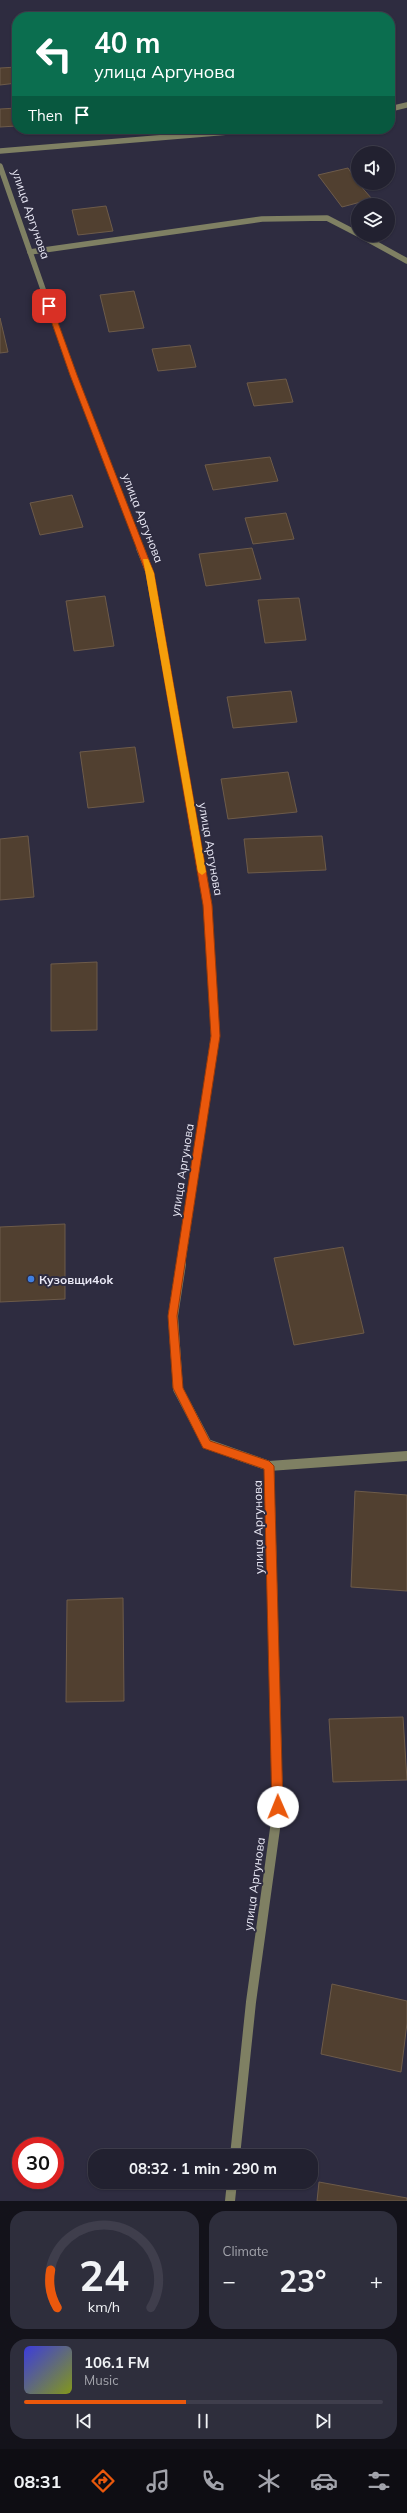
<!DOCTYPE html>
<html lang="en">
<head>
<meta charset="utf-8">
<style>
  body { margin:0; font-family:Mulish,sans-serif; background:#2e2e3c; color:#f1f3f6; height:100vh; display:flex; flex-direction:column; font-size:15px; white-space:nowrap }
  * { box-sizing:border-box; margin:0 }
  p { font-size:13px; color:#a2a3ab }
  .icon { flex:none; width:22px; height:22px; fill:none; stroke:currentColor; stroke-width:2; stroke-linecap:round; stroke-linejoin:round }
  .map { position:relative; height:2201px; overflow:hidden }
  .side { display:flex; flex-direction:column; gap:10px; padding:10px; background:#13121a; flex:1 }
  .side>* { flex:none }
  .hud { position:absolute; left:12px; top:12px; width:383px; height:122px; border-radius:16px; box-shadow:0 1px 3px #0004,0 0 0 1px #3f3e4c; background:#0b6e4f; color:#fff; overflow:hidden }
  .buttons { position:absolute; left:351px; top:146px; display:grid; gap:8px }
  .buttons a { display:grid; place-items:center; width:44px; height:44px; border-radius:50%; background:#222130; box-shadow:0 1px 3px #0004,0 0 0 1px #3f3e4c; font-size:20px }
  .speed { position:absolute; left:12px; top:2137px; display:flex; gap:8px; font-size:20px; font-weight:700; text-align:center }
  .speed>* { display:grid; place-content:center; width:52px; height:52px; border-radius:50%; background:#222130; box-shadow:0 1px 3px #0004,0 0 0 1px #3f3e4c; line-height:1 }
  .speed .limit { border:6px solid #d22; background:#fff; color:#111 }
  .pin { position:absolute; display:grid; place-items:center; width:34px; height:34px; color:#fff; margin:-17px; border-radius:8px; box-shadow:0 2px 6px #0006 }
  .me { position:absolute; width:44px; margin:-22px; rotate:359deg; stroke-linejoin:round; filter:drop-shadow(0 0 3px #0008) }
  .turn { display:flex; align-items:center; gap:14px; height:84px; padding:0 16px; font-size:18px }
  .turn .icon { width:52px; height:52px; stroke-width:2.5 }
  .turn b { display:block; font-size:28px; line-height:34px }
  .then { display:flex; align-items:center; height:38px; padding:0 16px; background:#0003; gap:8px; font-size:15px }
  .big { font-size:30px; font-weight:700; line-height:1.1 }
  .side .card { flex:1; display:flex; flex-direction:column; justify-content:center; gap:6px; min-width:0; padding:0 14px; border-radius:16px; background:#2e2e3c }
  .side .dial { align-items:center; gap:0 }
  .dial svg { height:104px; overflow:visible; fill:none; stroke:#3f3e4c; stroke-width:7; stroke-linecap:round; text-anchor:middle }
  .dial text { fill:#f1f3f6; stroke:none }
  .song { display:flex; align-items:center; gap:12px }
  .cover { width:48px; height:48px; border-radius:6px; background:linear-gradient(135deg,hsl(240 70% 55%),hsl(70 70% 35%)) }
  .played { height:4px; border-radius:2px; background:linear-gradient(90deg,#ea580c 45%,#3f3e4c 45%) }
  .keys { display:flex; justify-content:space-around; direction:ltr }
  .heat { display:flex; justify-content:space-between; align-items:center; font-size:22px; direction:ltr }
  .side .tiles { flex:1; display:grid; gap:10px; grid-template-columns:1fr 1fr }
  .card:last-child { grid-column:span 2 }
  .trip { position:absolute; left:88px; top:2149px; width:230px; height:40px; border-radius:16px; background:#222130; box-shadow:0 1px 3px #0004,0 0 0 1px #3f3e4c; font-weight:700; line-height:40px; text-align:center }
  .menu { display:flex; height:64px; justify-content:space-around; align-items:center; background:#0e0d13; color:#a2a3ab }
  .menu .icon { width:28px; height:28px }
  .menu .on { color:#ea580c }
  .menu b { font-size:18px; color:#f1f3f6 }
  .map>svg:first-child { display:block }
</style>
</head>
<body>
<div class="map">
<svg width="407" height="2201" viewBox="0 0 407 2201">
  <rect width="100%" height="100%" fill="#2e2c40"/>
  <g fill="#514030" stroke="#6d5b4a">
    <path d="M17 67V83L0 85V68Z"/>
    <path d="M17 108V126L0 127V109Z"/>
    <path d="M348 168 358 183 372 199 342 207 318 175Z"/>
    <path d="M106 206 113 231 78 235 72 210Z"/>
    <path d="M134 291 144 328 109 332 100 295Z"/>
    <path d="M0 318 8 352 0 353Z"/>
    <path d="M190 345 196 367 158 371 152 349Z"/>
    <path d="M286 379 293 402 254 406 247 383Z"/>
    <path d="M270 457 278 481 213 490 205 465Z"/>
    <path d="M72 495 83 527 40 535 30 503Z"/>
    <path d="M286 513 294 539 253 544 245 518Z"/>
    <path d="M252 548 261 579 206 586 199 554Z"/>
    <path d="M105 596 114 646 74 651 66 601Z"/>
    <path d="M299 598 306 640 265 643 258 600Z"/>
    <path d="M291 691 297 722 233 728 227 697Z"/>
    <path d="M135 747 144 802 88 808 80 752Z"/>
    <path d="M288 772 297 812 228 819 221 779Z"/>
    <path d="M28 836 34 897 0 900V839Z"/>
    <path d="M322 836 326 870 248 873 244 839Z"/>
    <path d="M97 962V1030L51 1031V964Z"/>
    <path d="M65 1224V1299L0 1302V1227Z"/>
    <path d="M343 1247 364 1333 294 1345 274 1258Z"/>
    <path d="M355 1491 407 1495V1591L351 1587Z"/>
    <path d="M123 1598 124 1701 66 1702 67 1600Z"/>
    <path d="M403 1717 407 1780 333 1782 329 1719Z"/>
    <path d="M332 1984 407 2001V2023L401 2072 321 2054Z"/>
    <path d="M319 2182 407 2198V2201H317Z"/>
  </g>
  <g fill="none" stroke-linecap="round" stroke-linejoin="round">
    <g stroke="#7f8063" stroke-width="5.5">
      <path d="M390 109 407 105"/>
      <path d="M0 151 265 129"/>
      <path d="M360 235 407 261"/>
      <path d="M30 252 262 219 327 218 358 234"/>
    </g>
    <path stroke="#7f8063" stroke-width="10" d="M269 1466 407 1456"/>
    <path stroke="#7f8063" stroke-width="5.5" d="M0 166 73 375 141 549"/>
    <path stroke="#7f8063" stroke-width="8" d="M140 548 150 573 208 905 215 1036 181 1265"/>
    <g stroke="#7f8063" stroke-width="10">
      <path d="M181 1264 173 1316 178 1389 207 1444 269 1466 278 1807 251 2002 235 2156"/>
      <path d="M230 2201 232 2182"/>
    </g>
  </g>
  <path fill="#ea580c" stroke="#983908" d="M49 304 52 306 77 375 154 573 212 905 220 1036 177 1316 183 1388 210 1441 269 1461 274 1466 283 1807 278 1813 272 1807 264 1469 203 1448 173 1388 168 1316 211 1036 203 905 146 573 70 375 46 306Z"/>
  <path fill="#f59e0b" d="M143 559H148L154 573 206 872 202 875 198 872Z"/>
  <circle fill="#3f7fe0" stroke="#2e2c40" stroke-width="1.5" cx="31" cy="1279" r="4"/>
  <g text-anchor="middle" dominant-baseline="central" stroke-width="4" stroke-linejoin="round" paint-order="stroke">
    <g font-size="12" fill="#eae9f6" stroke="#2e2c40">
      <text transform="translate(31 214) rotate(71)">улица Аргунова</text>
      <text transform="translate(143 518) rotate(69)">улица Аргунова</text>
      <text transform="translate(211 849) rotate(80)">улица Аргунова</text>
      <text transform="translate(182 1170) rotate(-81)">улица Аргунова</text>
      <text transform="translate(258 1527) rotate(-91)">улица Аргунова</text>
      <text transform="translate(254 1884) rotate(-82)">улица Аргунова</text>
    </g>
    <g font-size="12" font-weight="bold" fill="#eae9f6" stroke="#2e2c40" text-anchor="start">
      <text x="39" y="1279">Кузовщи4оk</text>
    </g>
  </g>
</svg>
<div class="buttons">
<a><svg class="icon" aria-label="sound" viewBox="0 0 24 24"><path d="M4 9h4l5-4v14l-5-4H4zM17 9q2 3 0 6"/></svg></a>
<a><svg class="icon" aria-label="layers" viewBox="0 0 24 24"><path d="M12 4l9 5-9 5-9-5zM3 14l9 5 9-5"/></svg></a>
</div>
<div class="speed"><div class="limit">30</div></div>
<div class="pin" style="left:49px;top:306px;background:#d93025"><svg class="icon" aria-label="arrive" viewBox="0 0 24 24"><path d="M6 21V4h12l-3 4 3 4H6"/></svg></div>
<svg class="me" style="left:278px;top:1807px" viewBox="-20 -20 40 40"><circle r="19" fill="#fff"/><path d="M0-13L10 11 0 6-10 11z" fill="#ea580c"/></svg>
<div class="trip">08:32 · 1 min · 290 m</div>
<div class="hud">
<div class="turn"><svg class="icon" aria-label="left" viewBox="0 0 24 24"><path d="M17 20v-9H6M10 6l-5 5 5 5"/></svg><div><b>40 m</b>улица Аргунова</div></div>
<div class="then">Then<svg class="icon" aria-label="arrive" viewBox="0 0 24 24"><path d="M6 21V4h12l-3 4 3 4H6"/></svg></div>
</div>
</div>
<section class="side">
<div class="tiles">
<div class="card dial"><svg viewBox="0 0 100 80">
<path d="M14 69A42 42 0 1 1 86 69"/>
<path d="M14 69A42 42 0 0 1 9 40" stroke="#ea580c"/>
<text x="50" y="56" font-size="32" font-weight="700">24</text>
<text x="50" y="72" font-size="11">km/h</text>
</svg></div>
<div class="card"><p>Climate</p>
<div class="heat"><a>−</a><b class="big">23°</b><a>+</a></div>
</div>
<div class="card">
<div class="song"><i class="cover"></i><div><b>106.1 FM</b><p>Music</p></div></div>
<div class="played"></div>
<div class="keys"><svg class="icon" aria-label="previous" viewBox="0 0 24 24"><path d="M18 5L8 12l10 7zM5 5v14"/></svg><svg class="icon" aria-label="pause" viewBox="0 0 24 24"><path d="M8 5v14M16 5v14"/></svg><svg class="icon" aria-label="next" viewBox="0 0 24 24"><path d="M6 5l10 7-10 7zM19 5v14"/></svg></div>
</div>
</div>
</section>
<nav class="menu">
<b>08:31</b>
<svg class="icon on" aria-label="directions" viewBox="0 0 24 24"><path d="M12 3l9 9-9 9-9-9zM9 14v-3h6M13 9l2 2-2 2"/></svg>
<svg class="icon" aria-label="music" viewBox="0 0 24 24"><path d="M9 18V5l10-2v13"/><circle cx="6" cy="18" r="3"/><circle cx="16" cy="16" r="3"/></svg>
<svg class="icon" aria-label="phone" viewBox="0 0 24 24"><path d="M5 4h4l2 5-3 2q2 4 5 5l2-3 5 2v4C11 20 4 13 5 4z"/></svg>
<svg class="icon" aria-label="climate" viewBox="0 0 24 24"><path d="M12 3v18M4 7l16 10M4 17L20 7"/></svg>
<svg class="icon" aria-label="car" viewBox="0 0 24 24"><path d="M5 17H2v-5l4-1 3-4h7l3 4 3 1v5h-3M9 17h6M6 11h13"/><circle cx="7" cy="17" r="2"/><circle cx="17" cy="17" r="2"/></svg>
<svg class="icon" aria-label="filters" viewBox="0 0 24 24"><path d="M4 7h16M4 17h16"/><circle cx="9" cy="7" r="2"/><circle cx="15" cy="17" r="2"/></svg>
</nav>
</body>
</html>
